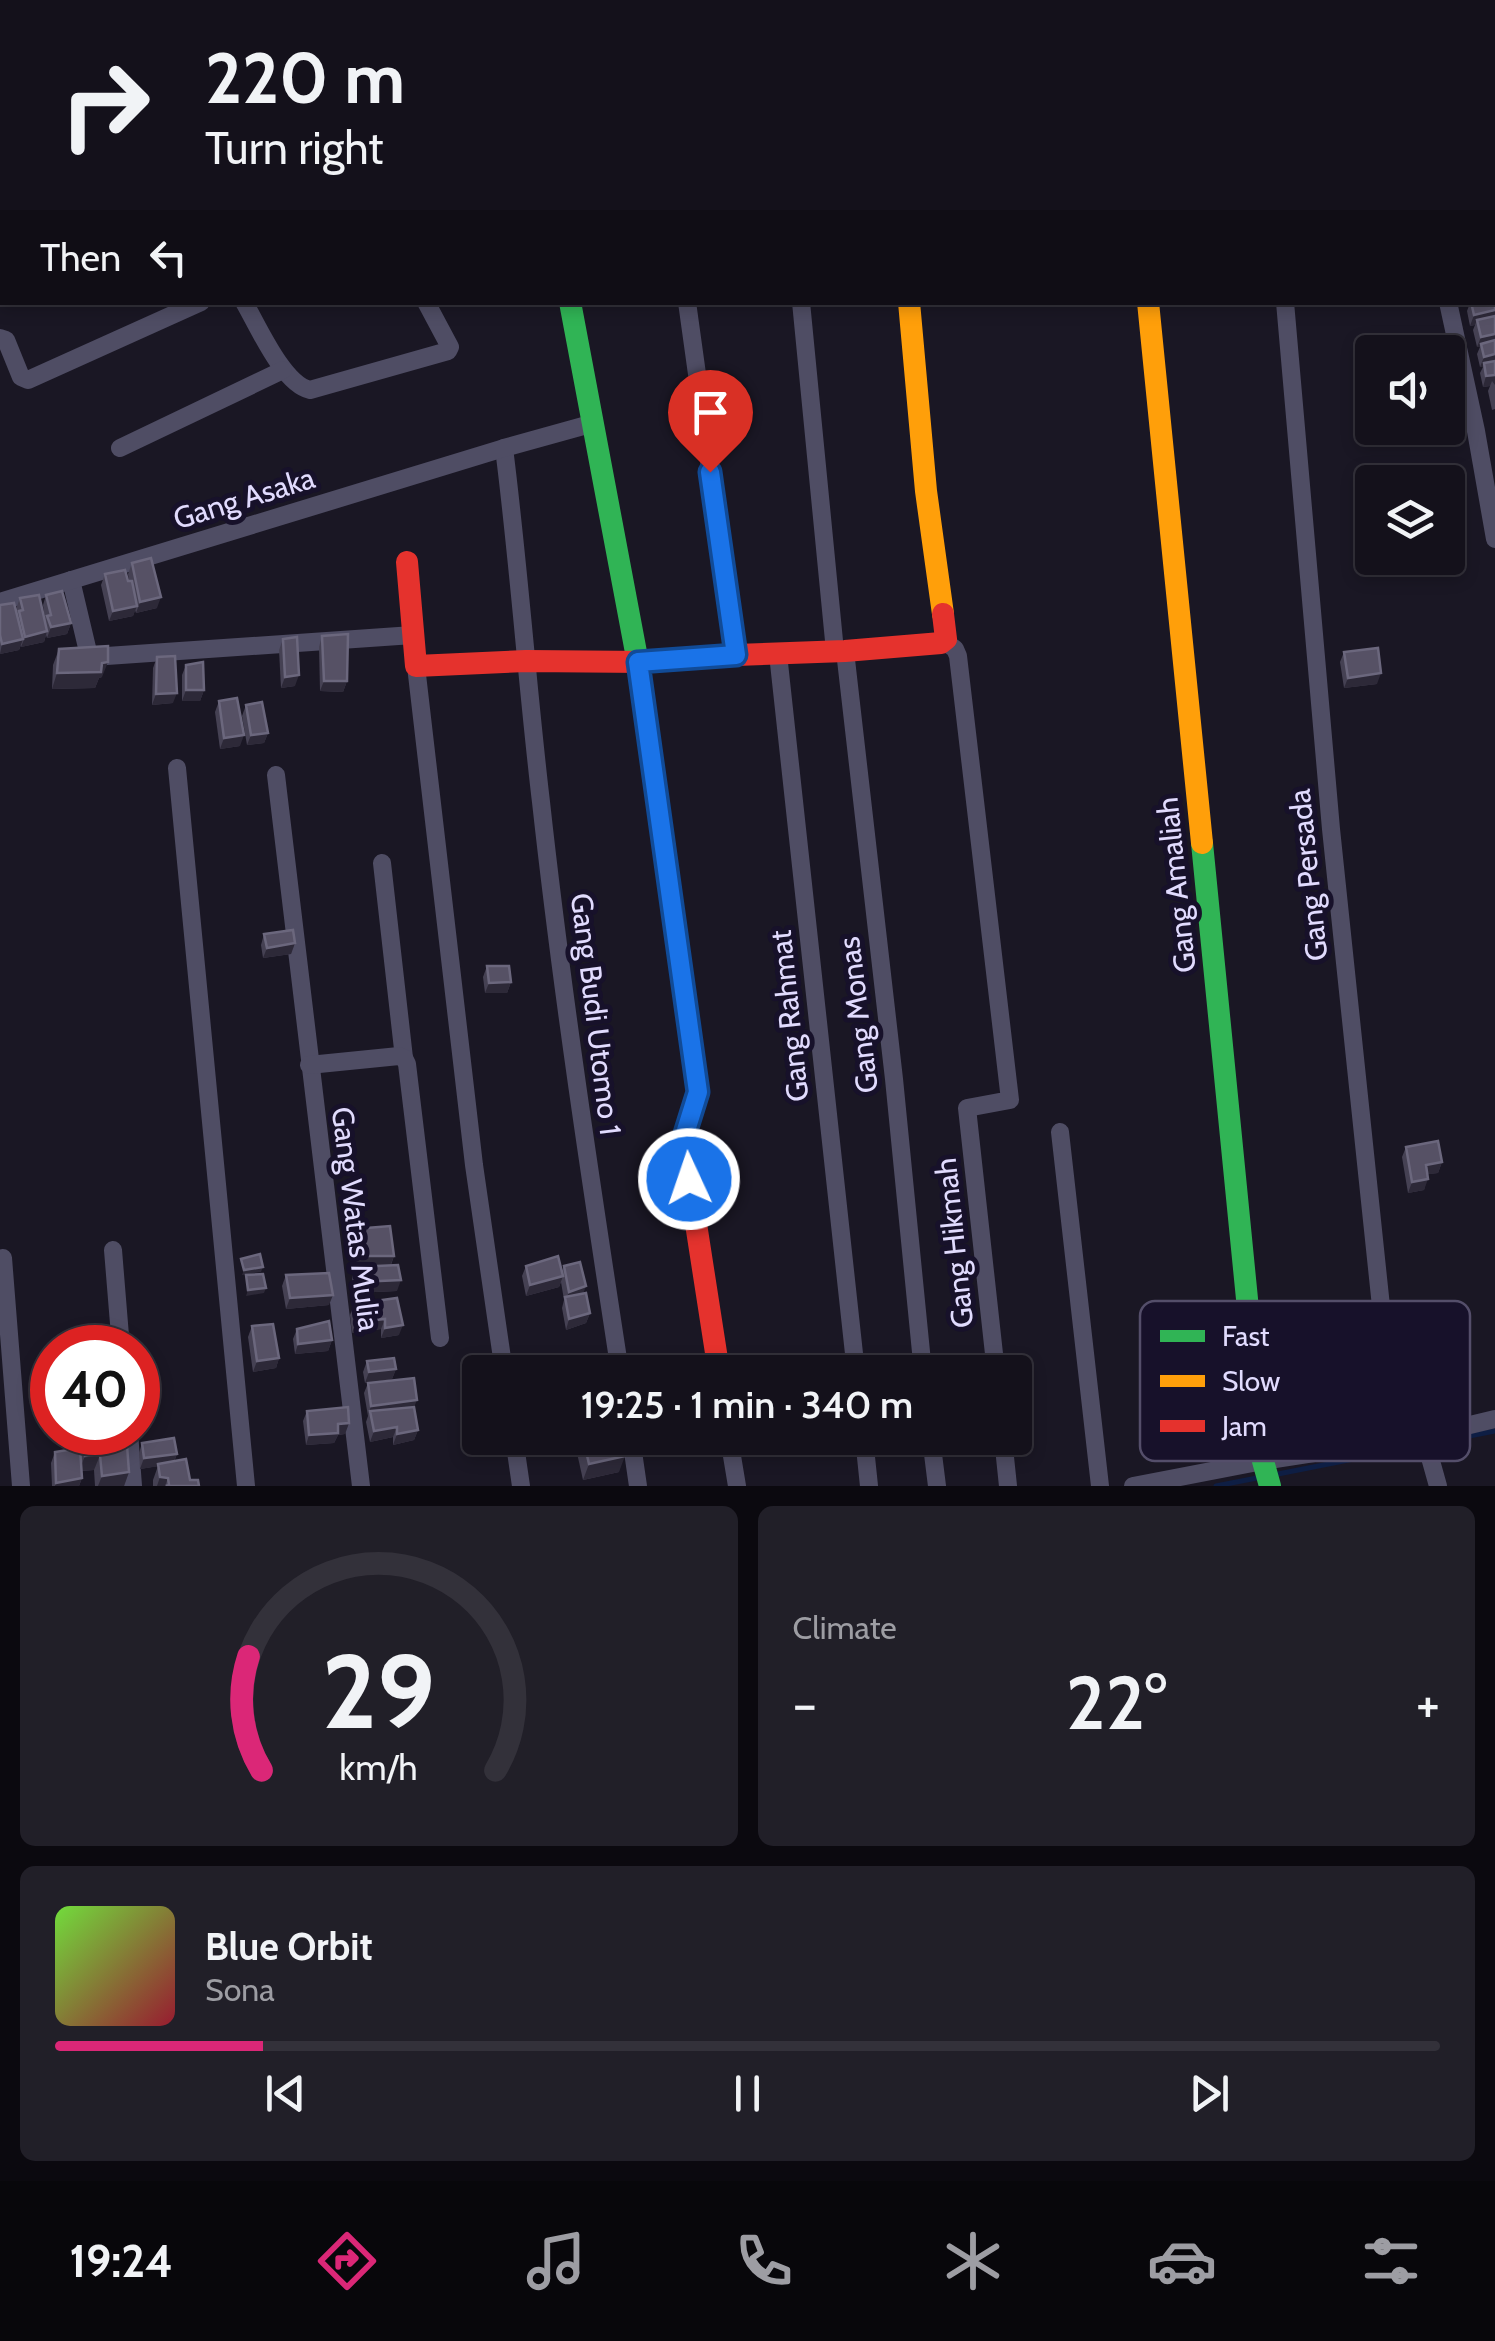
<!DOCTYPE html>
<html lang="en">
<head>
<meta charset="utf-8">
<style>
  body { margin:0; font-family:Cabin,sans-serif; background:#211f28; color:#f1f3f6; height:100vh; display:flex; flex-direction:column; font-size:38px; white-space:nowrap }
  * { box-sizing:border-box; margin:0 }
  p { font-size:32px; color:#9d9da3 }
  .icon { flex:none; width:55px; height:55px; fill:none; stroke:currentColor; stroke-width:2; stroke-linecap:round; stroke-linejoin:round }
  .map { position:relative; height:1486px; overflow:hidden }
  .panel { display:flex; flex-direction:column; gap:20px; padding:20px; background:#0b090f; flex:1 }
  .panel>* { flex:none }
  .guide { position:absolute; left:0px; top:0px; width:1495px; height:305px; box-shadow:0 5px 15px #0003,0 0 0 2px #33313a; background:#14111b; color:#f1f3f6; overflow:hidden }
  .buttons { position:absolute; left:1355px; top:335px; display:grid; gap:20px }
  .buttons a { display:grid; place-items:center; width:110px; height:110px; border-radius:10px; background:#14111b; box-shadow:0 5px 15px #0003,0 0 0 2px #33313a; font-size:50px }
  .speed { position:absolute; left:30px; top:1325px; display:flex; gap:20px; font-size:50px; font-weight:700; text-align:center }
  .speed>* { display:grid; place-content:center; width:130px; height:130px; border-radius:50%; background:#14111b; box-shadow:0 5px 15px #0003,0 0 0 2px #33313a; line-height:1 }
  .speed .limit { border:15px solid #d22; background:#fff; color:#111 }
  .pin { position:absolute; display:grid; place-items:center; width:85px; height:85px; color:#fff; margin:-102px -42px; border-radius:50% 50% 50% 0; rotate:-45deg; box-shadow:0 0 10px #0007 }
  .pin .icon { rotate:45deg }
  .me { position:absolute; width:110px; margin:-55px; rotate:357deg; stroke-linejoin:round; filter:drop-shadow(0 0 8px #0008) }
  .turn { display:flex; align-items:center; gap:35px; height:210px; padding:0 40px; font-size:45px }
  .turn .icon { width:130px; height:130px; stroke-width:2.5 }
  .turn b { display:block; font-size:70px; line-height:85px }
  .then { display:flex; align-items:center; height:95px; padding:0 40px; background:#0003; gap:20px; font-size:38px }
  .big { font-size:75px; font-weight:600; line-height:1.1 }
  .panel .tile { flex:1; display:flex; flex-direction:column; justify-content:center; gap:15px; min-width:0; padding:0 35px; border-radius:15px; background:#211f28 }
  .panel .dial { align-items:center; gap:0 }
  .dial svg { height:260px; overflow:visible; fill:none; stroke:#33313a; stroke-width:7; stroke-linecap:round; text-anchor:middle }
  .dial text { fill:#f1f3f6; stroke:none }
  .song { display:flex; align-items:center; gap:30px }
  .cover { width:120px; height:120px; border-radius:15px; background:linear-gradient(135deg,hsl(100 70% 55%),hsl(350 70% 35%)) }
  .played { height:10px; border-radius:5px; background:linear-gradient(90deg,#db2777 15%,#33313a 15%) }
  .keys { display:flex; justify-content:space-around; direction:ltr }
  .heat { display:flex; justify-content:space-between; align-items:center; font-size:55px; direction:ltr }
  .panel .tiles { flex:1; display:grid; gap:20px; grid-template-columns:1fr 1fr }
  .tile:last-child { grid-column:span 2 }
  .trip { position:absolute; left:462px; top:1355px; width:570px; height:100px; border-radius:10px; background:#14111b; box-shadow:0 5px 15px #0003,0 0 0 2px #33313a; font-weight:600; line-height:100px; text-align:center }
  .dock { display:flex; height:160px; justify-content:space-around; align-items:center; background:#08070b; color:#9d9da3 }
  .dock .icon { width:70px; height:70px }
  .dock .current { color:#db2777 }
  .dock b { font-size:45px; color:#f1f3f6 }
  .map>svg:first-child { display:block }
</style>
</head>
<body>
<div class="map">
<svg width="1495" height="1486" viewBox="0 0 1495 1486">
  <rect width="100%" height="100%" fill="#1a1724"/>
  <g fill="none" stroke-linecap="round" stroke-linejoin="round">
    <g stroke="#0e1e44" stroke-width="5">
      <path d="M1273 1475 1495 1431"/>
      <path d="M1216 1486 1257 1478"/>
    </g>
    <g stroke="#4f4d64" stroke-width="18">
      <path d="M90 0 91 2"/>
      <path d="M440 0 442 2"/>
      <path d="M722 0 723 2"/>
      <path d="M1444 0 1446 2"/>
      <path d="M965 1V2"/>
      <path d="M1217 2 1221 0"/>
      <path d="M1413 2 1416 0"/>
      <path d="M1492 2 1495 1"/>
      <path d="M1492 78 1495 82"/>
      <path d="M1492 176H1495"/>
      <path d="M244 302C258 326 283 384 310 390L448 351 450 347 426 302"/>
      <path d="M687 302 736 655"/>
      <path d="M801 302 835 651"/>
      <path d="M1285 302 1331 829 1395 1440"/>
      <path d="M1448 302 1476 431 1495 539"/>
      <path d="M0 338 6 340 21 377 28 380 201 302"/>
      <path d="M120 448 283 370"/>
      <path d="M504 448C519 566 527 684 541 802 562 993 591 1183 620 1372"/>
      <path d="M71 580 89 656 92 657 413 635"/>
      <path d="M0 602 504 448 594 423"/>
      <path d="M944 641 955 649 958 656 1010 1100 967 1108 996 1372"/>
      <path d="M845 651 894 1079 923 1372"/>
      <path d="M778 654 856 1372"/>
      <path d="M416 666 474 1165 504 1372"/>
      <path d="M177 768 246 1486"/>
      <path d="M276 775 361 1486"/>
      <path d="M382 863 404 1058"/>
      <path d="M309 1065 399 1056 404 1058 407 1064 440 1338"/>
      <path d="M1060 1132 1100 1486"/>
      <path d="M113 1250 121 1348"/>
      <path d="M3 1258 21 1486"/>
      <path d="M129 1432 133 1486"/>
      <path d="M1424 1436 1438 1486"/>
      <path d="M514 1438 521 1486"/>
      <path d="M631 1438 638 1486"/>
      <path d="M729 1438 737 1486"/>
      <path d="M864 1438 869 1486"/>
      <path d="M931 1438 937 1486"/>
      <path d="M1003 1438 1008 1486"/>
      <path d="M1133 1486 1263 1461 1424 1436 1495 1419"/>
    </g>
    <g stroke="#30b455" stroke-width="22">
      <path d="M570 302 638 663 659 812"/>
      <path d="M1202 843 1263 1461 1270 1486"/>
    </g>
    <g stroke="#ff9f0a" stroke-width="22">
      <path d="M909 302 926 491 943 614"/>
      <path d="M1148 302 1202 843"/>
    </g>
    <g stroke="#e5322d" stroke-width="22">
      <path d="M407 562 416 666 526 661 646 662 736 655 845 651 941 643 946 639 943 614"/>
      <path d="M659 812 698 1092 683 1140 719 1372"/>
    </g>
  </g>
  <g fill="#454153">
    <path d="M1495 300V409L1492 410 1488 391 1490 386 1483 387 1480 373 1483 367H1480L1477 354 1480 347H1477L1473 330 1475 325 1470 326 1467 311 1470 303 1463 304V302H1492Z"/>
    <path d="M132 563 157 608 136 613 135 610 133 616 109 621 101 585 105 574 129 581 128 574Z"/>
    <path d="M46 595 71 623 67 634 47 638 46 635 44 642 21 647V645L19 650 0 654V605L16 609 20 598 45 620 43 605Z"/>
    <path d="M322 636 347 681 343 692 320 691 319 647Z"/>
    <path d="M283 639 295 686 281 688 279 650Z"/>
    <path d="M59 649 102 677 99 678 95 688 52 689 53 665Z"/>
    <path d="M1344 652 1377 684 1344 688 1340 662Z"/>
    <path d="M157 657 173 703 152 705 153 668Z"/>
    <path d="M186 665 204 690 200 701H182V675Z"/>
    <path d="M219 701 240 746 220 749 215 712Z"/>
    <path d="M246 705 268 733 264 743 247 745 242 716Z"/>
    <path d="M264 934 295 943 291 954 263 958 261 945Z"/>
    <path d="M487 966 511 982 507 993H485L483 977Z"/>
    <path d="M1406 1147 1442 1162 1438 1173 1428 1174 1424 1190 1408 1193 1402 1157Z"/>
    <path d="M355 1229 394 1256 391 1265 397 1291 354 1293 352 1278 356 1267 372 1266H353L351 1240Z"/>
    <path d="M526 1266 562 1271 564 1266 583 1293 590 1313 586 1323 566 1330 562 1308 564 1300 561 1282 559 1287 526 1296 522 1276Z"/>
    <path d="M286 1275 329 1305 286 1309 282 1286Z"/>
    <path d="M397 1298 399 1335 381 1338V1329L352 1333 350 1315 354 1304Z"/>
    <path d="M252 1326 279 1358 276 1368 253 1372 248 1337Z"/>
    <path d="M297 1329 332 1340 328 1351 295 1354 293 1339Z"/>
    <path d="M367 1361 396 1369 392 1379 365 1383 363 1372Z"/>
    <path d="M368 1383 414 1408 418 1430 414 1440 393 1445V1437L370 1442 366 1422 368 1416 364 1393Z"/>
    <path d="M307 1411 349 1423 345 1434 338 1435 334 1443 306 1445 303 1421Z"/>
    <path d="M81 1437 129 1472 124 1486H95L94 1470 81 1471 82 1478 79 1486H52L51 1463 55 1452 77 1448Z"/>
    <path d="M578 1438H621L619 1472 583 1480 575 1444Z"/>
    <path d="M142 1443 177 1454 174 1462 190 1480 199 1486H153V1480L158 1466 140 1469 139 1453Z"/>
  </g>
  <g fill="#2d2938">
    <path d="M1495 310V317L1477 320 1475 325 1470 326 1474 315Z"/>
    <path d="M1495 334V343L1481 344 1480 347H1477L1481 337Z"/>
    <path d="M1495 354V364L1484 363 1483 367H1480L1484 357Z"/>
    <path d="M1495 375V385L1492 381 1490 386 1483 387 1486 376Z"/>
    <path d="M161 597 157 608 136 613 140 602Z"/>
    <path d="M137 606 133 616 109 621 113 611Z"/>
    <path d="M71 623 67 634 47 638 51 627Z"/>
    <path d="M47 631 44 642 21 647 25 637Z"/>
    <path d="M23 639 19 650 0 654 2 644Z"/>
    <path d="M108 662 102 677 99 678 95 688 52 689 57 673Z"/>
    <path d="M1381 673 1377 684 1344 688 1348 678Z"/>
    <path d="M299 675 295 686 281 688 285 677Z"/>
    <path d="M324 681H347L343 692 320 691Z"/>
    <path d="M186 690H204L200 701H182Z"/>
    <path d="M177 693 173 703 152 705 156 694Z"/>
    <path d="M268 733 264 743 247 745 251 735Z"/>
    <path d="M244 735 240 746 220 749 224 738Z"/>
    <path d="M295 943 291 954 263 958 267 948Z"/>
    <path d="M511 982 507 993H485L489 983Z"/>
    <path d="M1442 1162 1438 1173 1422 1175 1426 1165Z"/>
    <path d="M1428 1179 1424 1190 1408 1193 1412 1182Z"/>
    <path d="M357 1256H394L390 1266H353Z"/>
    <path d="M263 1267 261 1272 242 1275 244 1270Z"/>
    <path d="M563 1276 559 1287 526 1296 530 1285Z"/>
    <path d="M401 1280 397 1291 354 1293 358 1282Z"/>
    <path d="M586 1286 582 1297 565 1302 569 1292Z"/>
    <path d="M266 1288 264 1293 246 1296 248 1290Z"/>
    <path d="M333 1295 329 1305 286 1309 290 1298Z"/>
    <path d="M590 1313 586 1323 566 1330 569 1319Z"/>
    <path d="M385 1319 381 1329 352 1333 356 1322Z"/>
    <path d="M403 1325 399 1335 381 1338 385 1328Z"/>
    <path d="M332 1340 328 1351 295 1354 298 1344Z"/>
    <path d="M279 1358 276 1368 253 1372 257 1361Z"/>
    <path d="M569 1368 567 1372H537Z"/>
    <path d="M396 1369 392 1379 365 1383 369 1372Z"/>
    <path d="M417 1400 413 1410 370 1411 368 1416 371 1406Z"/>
    <path d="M349 1423 345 1434 338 1435 334 1443 306 1445 309 1435 338 1424Z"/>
    <path d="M397 1427 393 1437 370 1442 374 1431Z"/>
    <path d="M418 1430 414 1440 393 1445 397 1434Z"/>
    <path d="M177 1454 173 1464 140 1469 144 1458Z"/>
    <path d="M100 1455 94 1470 79 1471 85 1456Z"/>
    <path d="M625 1456 619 1472 583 1480 589 1464Z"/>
    <path d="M129 1472 124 1486H98L102 1476Z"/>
    <path d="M160 1477 168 1478 165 1486H157Z"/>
    <path d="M82 1478 79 1486H55L56 1483Z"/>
  </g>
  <g fill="#565165" stroke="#6b677d" stroke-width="2.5">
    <path d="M1424 0H1443L1444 2H1420Z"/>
    <rect x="1492" y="121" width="3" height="30"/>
    <path d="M1492 296H1494L1495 300V310L1474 315 1471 302H1492Z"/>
    <path d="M1495 316V334L1481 337 1477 320Z"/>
    <path d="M1495 340V354L1484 357 1481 344Z"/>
    <path d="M1495 361V375L1486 376 1484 363Z"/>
    <path d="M151 558 161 597 140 602 132 563Z"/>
    <path d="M125 570 128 581H132L137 606 113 611 105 574Z"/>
    <path d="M62 591 71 623 51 627 47 616 51 615 46 595Z"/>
    <path d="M39 595 47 631 25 637 19 611 23 610 20 598Z"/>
    <path d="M14 603 23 639 2 644 0 635V605Z"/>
    <path d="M348 634 347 681H324L322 636Z"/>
    <path d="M297 637 299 675 285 677 283 639Z"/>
    <path d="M108 646V662L102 663 101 672 57 673 59 649Z"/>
    <path d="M1378 648 1381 673 1348 678 1344 652Z"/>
    <path d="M175 656 177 693 156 694 157 657Z"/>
    <path d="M203 662 204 690H186V665Z"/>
    <path d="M237 698 244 735 224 738 219 701Z"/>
    <path d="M262 702 268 733 251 735 246 705Z"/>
    <path d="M293 930 295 943 267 948 264 934Z"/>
    <path d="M487 966H509L511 982 489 983Z"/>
    <path d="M1438 1141 1442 1162 1426 1165 1428 1179 1412 1182 1406 1147Z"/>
    <path d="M390 1226 394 1256H357L355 1229Z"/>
    <path d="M260 1254 263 1267 244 1270 241 1259Z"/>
    <path d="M558 1256 563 1276 530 1285 526 1266Z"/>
    <path d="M580 1262 586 1286 569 1292 564 1266Z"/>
    <path d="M398 1265 401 1280 358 1282 356 1267Z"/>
    <path d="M329 1273 333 1295 290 1298 286 1275Z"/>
    <path d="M263 1274 266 1288 248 1290 246 1275Z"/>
    <path d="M586 1293 590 1313 569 1319 565 1297Z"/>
    <path d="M397 1298 403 1325 385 1328V1319L356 1322 354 1304Z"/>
    <path d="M329 1321 332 1340 298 1344 297 1329Z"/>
    <path d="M273 1324 279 1358 257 1361 252 1326Z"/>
    <path d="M566 1356 569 1368 537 1372 534 1362Z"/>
    <path d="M394 1358 396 1369 369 1372 367 1361Z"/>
    <path d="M414 1378 417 1400 371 1406 368 1383Z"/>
    <path d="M348 1407 349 1423 338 1424V1433L309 1435 307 1411Z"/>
    <path d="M414 1407 418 1430 397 1434V1427L374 1431 370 1411Z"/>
    <path d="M126 1432 129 1472 102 1476 100 1455 85 1456 81 1437Z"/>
    <path d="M174 1438 177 1454 144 1458 142 1443Z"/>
    <path d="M583 1438H621L625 1456 589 1464Z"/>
    <path d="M80 1448 82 1478 56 1483 55 1452Z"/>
    <path d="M186 1459 190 1480H198L199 1486H166L169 1485 168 1478 160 1477 158 1464Z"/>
  </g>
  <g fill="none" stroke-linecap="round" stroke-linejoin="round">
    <g stroke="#114b97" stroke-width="25">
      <path id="route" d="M689 1179 683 1140 698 1092 638 662 736 655 710 472"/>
    </g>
    <use href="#route" stroke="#1a73e8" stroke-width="18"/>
  </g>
  <g text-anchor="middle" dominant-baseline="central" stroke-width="10" stroke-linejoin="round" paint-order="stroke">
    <g font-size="30" fill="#e1dbfe" stroke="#17112a">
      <text transform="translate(244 498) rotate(-17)">Gang Asaka</text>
      <text transform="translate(1308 875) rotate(-96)">Gang Persada</text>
      <text transform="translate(1176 885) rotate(-96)">Gang Amaliah</text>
      <text transform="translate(596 1014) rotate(83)">Gang Budi Utomo 1</text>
      <text transform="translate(858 1015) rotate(-97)">Gang Monas</text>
      <text transform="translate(789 1016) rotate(-96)">Gang Rahmat</text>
      <text transform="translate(356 1219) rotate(83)">Gang Watas Mulia</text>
      <text transform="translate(954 1243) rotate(-96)">Gang Hikmah</text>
    </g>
  </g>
  <rect x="1140" y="1301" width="330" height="160" rx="15" fill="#17112a" stroke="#544e6a" stroke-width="2.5"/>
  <rect x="1160" y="1330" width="45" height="12" fill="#30b455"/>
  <rect x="1160" y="1375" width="45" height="12" fill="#ff9f0a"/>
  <rect x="1160" y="1420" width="45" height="12" fill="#e5322d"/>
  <g font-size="28" fill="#e1dbfe">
    <text x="1222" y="1346">Fast</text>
    <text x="1222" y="1391">Slow</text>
    <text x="1222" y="1436">Jam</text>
  </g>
</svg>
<div class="buttons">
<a><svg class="icon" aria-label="sound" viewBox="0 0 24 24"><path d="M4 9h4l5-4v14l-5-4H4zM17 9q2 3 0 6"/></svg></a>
<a><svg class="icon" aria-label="layers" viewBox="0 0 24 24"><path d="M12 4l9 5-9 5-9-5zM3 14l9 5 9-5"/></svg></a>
</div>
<div class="speed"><div class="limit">40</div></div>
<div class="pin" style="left:710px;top:472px;background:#d93025"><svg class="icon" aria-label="arrive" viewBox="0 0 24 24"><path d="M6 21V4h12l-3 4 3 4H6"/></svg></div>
<svg class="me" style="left:689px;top:1179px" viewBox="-20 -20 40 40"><circle r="17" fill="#1a73e8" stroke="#fff" stroke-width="3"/><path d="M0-11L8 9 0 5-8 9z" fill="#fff"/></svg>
<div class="trip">19:25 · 1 min · 340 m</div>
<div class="guide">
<div class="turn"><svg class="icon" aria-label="right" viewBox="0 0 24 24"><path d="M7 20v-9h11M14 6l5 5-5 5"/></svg><div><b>220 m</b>Turn right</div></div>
<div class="then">Then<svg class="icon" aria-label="left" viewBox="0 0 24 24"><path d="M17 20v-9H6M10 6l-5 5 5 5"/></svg></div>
</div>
</div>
<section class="panel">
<div class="tiles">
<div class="tile dial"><svg viewBox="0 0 100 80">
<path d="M14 69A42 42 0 1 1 86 69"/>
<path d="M14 69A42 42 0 0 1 10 34" stroke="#db2777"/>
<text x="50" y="56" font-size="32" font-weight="700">29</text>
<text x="50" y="72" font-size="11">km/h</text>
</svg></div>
<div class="tile"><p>Climate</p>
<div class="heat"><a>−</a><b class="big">22°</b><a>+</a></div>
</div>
<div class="tile">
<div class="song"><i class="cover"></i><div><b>Blue Orbit</b><p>Sona</p></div></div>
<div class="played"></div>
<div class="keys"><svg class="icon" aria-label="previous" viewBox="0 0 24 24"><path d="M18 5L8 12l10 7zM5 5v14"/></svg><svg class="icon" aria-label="pause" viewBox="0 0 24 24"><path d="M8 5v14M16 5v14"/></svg><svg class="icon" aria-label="next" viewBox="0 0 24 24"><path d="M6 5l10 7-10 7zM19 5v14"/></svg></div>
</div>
</div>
</section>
<nav class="dock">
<b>19:24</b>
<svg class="icon current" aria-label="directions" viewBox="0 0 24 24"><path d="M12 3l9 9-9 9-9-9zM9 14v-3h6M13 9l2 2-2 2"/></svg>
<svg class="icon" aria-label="music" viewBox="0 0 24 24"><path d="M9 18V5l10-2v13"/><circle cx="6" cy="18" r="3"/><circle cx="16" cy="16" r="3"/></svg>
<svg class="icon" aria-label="phone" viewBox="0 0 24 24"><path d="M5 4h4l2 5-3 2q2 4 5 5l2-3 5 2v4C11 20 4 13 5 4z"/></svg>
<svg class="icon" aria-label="climate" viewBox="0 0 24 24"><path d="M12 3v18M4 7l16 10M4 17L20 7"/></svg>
<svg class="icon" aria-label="car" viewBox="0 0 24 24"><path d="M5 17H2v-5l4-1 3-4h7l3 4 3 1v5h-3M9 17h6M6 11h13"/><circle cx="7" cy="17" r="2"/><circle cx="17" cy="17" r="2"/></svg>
<svg class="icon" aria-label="filters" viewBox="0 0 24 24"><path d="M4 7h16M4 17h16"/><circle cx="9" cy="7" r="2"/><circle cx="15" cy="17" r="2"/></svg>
</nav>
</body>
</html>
